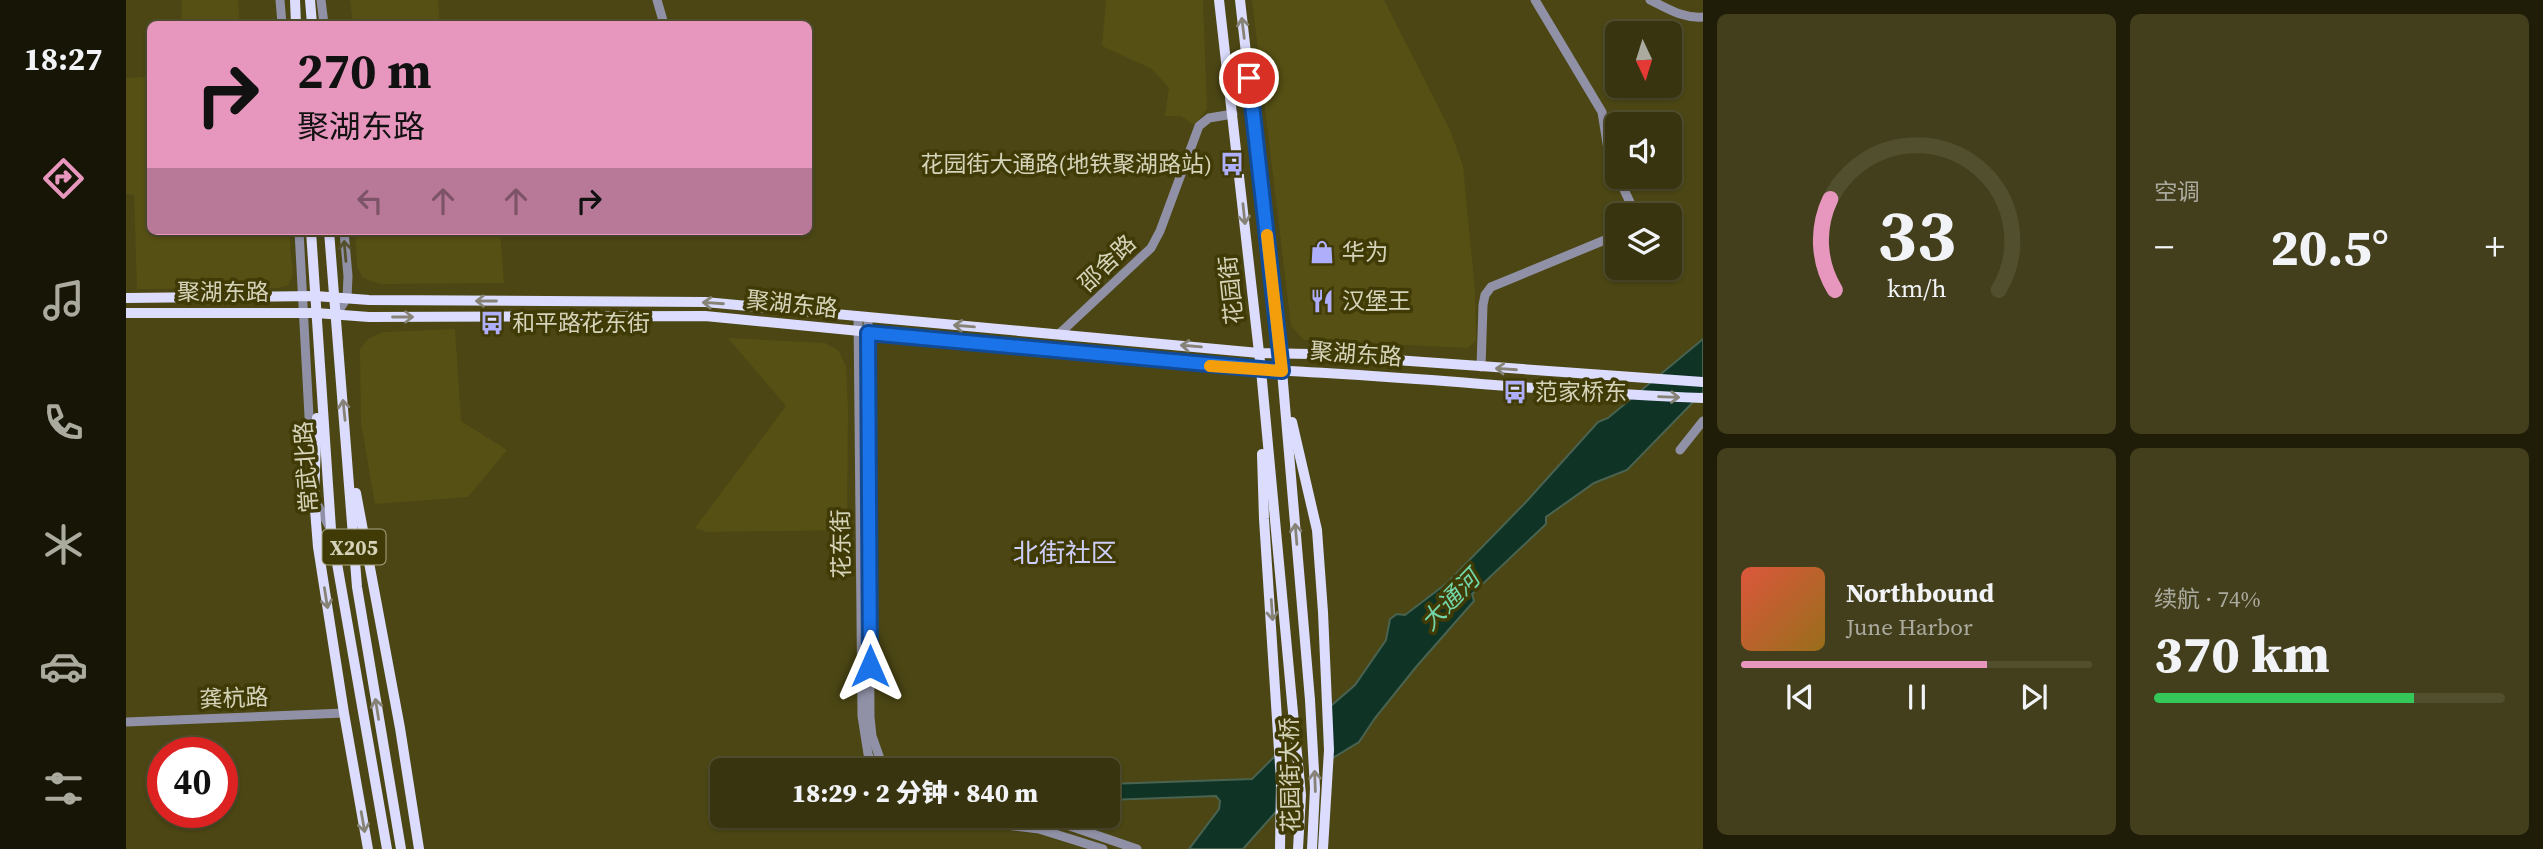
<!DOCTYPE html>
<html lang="zh">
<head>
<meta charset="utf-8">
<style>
  body { margin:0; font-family:"Source Serif 4","Noto Sans SC",serif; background:#433f1d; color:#f1f3f6; height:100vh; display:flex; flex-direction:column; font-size:26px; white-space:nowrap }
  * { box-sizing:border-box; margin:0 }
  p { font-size:23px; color:#abaa9e }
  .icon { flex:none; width:38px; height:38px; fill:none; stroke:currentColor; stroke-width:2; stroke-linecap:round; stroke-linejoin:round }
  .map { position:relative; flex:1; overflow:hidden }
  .drawer { display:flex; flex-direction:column; gap:14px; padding:14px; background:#1f1d08; width:840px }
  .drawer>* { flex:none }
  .hud { position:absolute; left:21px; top:21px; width:665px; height:214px; border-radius:10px; box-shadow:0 2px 5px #0004,0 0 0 2px #524f2f; background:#e797bd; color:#111; overflow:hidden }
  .needle { width:46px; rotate:176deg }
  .fabs { position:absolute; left:1479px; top:21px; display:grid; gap:14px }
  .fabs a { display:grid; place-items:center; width:77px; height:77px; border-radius:10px; background:#38340f; box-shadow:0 2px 5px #0004,0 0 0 2px #524f2f; font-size:35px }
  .speed { position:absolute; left:21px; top:737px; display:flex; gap:14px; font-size:35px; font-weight:700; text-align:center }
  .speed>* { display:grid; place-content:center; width:91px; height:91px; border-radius:50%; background:#38340f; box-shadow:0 2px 5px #0004,0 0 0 2px #524f2f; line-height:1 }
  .speed .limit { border:10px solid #d22; background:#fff; color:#111 }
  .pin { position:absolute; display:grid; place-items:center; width:60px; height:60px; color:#fff; margin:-30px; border:4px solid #fff; border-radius:50%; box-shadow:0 2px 7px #0007 }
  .me { position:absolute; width:77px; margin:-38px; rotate:0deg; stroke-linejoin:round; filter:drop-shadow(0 0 5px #0008) }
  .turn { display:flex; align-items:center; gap:24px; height:147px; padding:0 35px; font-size:32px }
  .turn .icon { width:91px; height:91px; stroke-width:2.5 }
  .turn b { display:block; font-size:49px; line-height:60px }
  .lanes { display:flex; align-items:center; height:66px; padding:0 35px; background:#0003; justify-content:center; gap:35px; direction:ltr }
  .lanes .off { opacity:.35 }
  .big { font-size:52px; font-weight:800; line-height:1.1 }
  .drawer .widget { flex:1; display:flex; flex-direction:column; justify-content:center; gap:10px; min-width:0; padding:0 24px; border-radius:10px; background:#433f1d }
  .drawer .dial { align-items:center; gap:0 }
  .dial svg { height:182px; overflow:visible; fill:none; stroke:#524f2f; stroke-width:7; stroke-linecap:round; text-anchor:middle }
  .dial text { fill:#f1f3f6; stroke:none }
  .song { display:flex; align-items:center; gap:21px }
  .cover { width:84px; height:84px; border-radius:10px; background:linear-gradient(135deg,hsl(10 70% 55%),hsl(40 70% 35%)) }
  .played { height:7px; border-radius:4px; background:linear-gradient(90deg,#e797bd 70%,#524f2f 70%) }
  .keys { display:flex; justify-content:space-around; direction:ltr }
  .heat { display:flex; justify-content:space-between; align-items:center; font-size:38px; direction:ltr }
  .charge { height:10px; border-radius:5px; background:linear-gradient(90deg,#34c759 74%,#524f2f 0) }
  .drawer .tiles { flex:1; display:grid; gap:14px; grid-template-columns:repeat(2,1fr) }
  .trip { position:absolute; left:584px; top:758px; width:410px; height:70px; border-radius:10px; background:#38340f; box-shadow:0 2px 5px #0004,0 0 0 2px #524f2f; font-weight:800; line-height:70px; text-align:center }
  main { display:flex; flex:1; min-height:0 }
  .menu { display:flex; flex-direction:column; width:126px; justify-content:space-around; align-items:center; background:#161506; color:#abaa9e }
  .menu .icon { width:49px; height:49px }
  .menu .active { color:#e797bd }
  .menu b { font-size:32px; color:#f1f3f6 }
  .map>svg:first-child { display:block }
</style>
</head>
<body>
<main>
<nav class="menu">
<b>18:27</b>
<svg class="icon active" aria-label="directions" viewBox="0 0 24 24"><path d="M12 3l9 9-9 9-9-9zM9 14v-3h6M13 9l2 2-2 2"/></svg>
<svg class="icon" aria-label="music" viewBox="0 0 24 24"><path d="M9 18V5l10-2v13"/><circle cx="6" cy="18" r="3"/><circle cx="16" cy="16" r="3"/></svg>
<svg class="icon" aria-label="phone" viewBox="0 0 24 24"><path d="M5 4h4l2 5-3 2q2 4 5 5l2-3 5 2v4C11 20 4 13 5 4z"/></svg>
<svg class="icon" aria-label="climate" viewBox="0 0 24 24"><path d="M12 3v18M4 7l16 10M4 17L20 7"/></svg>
<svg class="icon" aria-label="car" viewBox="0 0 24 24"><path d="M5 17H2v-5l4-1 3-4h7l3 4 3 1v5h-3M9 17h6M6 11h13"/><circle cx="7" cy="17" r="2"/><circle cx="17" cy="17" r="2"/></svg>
<svg class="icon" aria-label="filters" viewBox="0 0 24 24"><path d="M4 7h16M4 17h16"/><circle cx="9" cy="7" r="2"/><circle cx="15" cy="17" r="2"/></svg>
</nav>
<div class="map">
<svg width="1577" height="849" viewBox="0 0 1577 849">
  <rect width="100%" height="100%" fill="#4b4614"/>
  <g fill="#565014">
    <path d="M56 0H112L114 24H56Z"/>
    <path d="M224 0H312L314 24H227Z"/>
    <path d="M980 0H1077L1081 109 1068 125 1055 116H1039L1043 88 1026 69 976 46Z"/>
    <path d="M1126 0H1258L1324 130 1337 166 1349 291 1350 341 1341 348 1178 340 1165 326Z"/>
    <path d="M24 77V231H163L167 275 162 285 153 288 11 289 8 195 0 194V78Z"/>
    <path d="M229 231H374L378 283 254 284 245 281 236 277 231 266Z"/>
    <path d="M329 329 335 421 381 450 342 497 249 504 235 423 234 349 242 339 257 332Z"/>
    <path d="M602 338 699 343 712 350 720 366 722 407 721 530 581 532 569 528 660 406Z"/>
  </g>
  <path fill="#0f3324" stroke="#4a6351" stroke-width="2" d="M1577 339V392L1501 470 1468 483 1420 517V524L1346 594 1348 601 1290 667 1249 718 1233 742 1187 770 1117 849H1063L1093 809 1094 801 1090 796 982 800V784L1126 779 1162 743 1229 685 1260 640 1264 619 1271 614 1279 615 1321 583 1400 502 1472 422 1482 418Z"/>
  <path fill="#4b4614" d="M1202 704 1203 765 1189 773 1162 803V738Z"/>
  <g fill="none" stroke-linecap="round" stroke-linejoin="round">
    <g stroke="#9091a6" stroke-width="9">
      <path d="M154 0 156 24"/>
      <path d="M195 0 198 24"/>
      <path d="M531 0 538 24"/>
      <path d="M1409 0 1476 112 1483 156 1491 174"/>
      <path d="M1524 0C1541 8 1557 19 1577 17"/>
      <path d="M1492 177 1510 215"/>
      <path d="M173 231 185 453"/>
      <path d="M209 316 221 298 222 276 218 231"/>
      <path d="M732 316 736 716 742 754 749 770"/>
      <path d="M742 317 744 717 746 736 758 770"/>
      <path d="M933 334 1025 248 1034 231 1073 126 1083 118 1107 114"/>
      <path d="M1355 367 1357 305 1359 295 1365 287 1491 235"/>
      <path d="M1554 450 1577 421"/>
      <path d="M188 498 203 526"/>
      <path d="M0 722 218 713"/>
      <path d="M804 816 913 829 977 849"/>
      <path d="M874 816 935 823 1011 849"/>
    </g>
    <g stroke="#dbdcfe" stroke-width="10">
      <path d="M169 0 170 24"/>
      <path d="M184 0 186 24"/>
      <path d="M1093 0 1135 370 1166 702"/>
      <path d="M1114 0 1156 371 1184 700"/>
      <path d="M185 231 205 529 261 849"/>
      <path d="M203 231 231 587 275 849"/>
      <path d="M0 298 189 296 243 300 579 302 1133 353 1185 354 1577 382"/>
      <path d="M0 313H190L243 317 579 316 1135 370C1282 375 1429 393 1577 398"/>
      <path d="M191 418 188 497 192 547 218 713 242 849"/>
      <path d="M1166 422 1191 530 1197 612 1203 750 1197 849"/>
      <path d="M1136 454 1138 519 1155 781 1154 849"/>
      <path d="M230 493 274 728 293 849"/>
    </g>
    <g stroke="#dbdcfe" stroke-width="10">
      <path d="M1184 700 1189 788 1186 849"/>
      <path d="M1166 702 1175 795 1172 849"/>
    </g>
  </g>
  <defs><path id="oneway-shaft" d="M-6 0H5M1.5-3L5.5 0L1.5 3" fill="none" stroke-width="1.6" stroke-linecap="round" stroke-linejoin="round" transform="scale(1.75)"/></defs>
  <g stroke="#868376">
    <use href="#oneway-shaft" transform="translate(1117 28) rotate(-97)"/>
    <use href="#oneway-shaft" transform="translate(1118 214) rotate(84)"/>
    <use href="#oneway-shaft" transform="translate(360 301) rotate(-180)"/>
    <use href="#oneway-shaft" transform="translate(587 303) rotate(-176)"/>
    <use href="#oneway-shaft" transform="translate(277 317)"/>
    <use href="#oneway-shaft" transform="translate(838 326) rotate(-175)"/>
    <use href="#oneway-shaft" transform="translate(1065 346) rotate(-175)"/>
    <use href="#oneway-shaft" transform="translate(1380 369) rotate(-176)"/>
    <use href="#oneway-shaft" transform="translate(1543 397) rotate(2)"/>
    <use href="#oneway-shaft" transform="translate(218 410) rotate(-96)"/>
    <use href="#oneway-shaft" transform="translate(1170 534) rotate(-95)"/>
    <use href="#oneway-shaft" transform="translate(200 598) rotate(81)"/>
    <use href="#oneway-shaft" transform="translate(1146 610) rotate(86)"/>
    <use href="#oneway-shaft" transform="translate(251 709) rotate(-99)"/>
    <use href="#oneway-shaft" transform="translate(1189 781) rotate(-92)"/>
    <use href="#oneway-shaft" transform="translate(237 822) rotate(80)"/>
  </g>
  <use stroke="#54502e" href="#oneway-shaft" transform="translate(219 251) rotate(-95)"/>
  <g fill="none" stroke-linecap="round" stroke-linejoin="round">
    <g stroke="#114b97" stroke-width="18">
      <path id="route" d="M744 666 742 333 1156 371 1123 78"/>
    </g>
    <use href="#route" stroke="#1a73e8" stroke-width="12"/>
    <path stroke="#f59e0b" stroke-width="12" d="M1084 366 1156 371 1141 235"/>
  </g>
  <defs>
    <g id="bus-bare" transform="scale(1.89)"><path d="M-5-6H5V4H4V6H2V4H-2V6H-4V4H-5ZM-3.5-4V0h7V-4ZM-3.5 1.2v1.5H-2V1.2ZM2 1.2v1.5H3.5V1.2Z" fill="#afaefa" stroke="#403b06" stroke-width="2.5" paint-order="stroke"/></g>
    <g id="shop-bare" transform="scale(1.89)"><path d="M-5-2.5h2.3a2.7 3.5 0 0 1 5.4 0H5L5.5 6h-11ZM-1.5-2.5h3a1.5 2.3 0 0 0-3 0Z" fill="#afaefa" stroke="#403b06" stroke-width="2.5" paint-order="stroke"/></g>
    <g id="restaurant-bare" transform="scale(1.89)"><path d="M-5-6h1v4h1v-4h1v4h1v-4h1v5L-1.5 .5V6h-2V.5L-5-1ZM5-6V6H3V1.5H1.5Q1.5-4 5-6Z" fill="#afaefa" stroke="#403b06" stroke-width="2.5" paint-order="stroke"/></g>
  </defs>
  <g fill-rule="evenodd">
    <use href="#bus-bare" x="1106" y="164"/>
    <use href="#shop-bare" x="1196" y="252"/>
    <use href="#restaurant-bare" x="1196" y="301"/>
    <use href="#bus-bare" x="366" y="323"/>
    <use href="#bus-bare" x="1389" y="392"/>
  </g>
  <g text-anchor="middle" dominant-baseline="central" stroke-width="7" stroke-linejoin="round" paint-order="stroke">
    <rect fill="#403b06" stroke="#a8a584" stroke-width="2" x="196.5" y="529.5" width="63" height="35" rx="5"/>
    <g font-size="21" font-weight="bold" fill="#d5d3ba">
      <text x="228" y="547">X205</text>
    </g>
    <g font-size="23" fill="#d5d3ba" stroke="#403b06" text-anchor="start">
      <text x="1086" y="164" text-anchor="end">花园街大通路(地铁聚湖路站)</text>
      <text x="1216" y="252">华为</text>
      <text x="1216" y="301">汉堡王</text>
      <text x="386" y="323">和平路花东街</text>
      <text x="1409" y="392">范家桥东</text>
    </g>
    <g font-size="23" fill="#d5d3ba" stroke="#403b06">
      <text transform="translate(981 263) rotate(-44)">邵舍路</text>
      <text transform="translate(1105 290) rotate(-96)">花园街</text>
      <text x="97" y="292">聚湖东路</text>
      <text transform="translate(666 304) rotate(6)">聚湖东路</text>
      <text transform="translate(1230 354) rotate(4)">聚湖东路</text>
      <text transform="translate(180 467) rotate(-94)">常武北路</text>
      <text transform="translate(715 544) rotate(-91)">花东街</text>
      <text transform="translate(108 698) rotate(-2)">龚杭路</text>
      <text transform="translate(1164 775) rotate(-91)">花园街大桥</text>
    </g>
    <g font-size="24" font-style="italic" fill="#73d6ab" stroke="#403b06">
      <text transform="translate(1324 600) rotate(-46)">大通河</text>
    </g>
    <g font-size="26" fill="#cdcefa" stroke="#403b06">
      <text x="939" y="553">北街社区</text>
    </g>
  </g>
</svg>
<div class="fabs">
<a><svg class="needle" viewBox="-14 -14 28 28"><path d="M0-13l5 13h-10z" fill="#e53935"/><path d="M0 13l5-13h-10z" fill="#abaa9e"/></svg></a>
<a><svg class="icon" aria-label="sound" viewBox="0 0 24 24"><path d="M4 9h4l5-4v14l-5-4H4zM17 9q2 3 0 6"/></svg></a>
<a><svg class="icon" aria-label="layers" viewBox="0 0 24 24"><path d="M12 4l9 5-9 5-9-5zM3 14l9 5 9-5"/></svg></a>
</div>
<div class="speed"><div class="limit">40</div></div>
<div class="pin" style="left:1123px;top:78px;background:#d93025"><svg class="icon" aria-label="arrive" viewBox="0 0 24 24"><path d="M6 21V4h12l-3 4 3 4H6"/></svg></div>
<svg class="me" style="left:744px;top:666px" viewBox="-20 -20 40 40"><path d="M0-17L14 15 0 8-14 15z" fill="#1a73e8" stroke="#fff" stroke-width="4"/></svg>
<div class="trip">18:29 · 2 分钟 · 840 m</div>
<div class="hud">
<div class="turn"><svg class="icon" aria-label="right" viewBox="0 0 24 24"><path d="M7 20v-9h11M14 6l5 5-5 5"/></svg><div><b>270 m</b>聚湖东路</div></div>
<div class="lanes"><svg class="icon off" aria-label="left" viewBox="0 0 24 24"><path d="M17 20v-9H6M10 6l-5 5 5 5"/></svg><svg class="icon off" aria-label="ahead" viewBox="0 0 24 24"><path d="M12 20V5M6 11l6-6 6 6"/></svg><svg class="icon off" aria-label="ahead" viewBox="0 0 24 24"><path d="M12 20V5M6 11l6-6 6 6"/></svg><svg class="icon" aria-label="right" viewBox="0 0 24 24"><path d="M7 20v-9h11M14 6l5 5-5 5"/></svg></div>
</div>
</div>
<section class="drawer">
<div class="tiles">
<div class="widget dial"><svg viewBox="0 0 100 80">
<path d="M14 69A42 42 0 1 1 86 69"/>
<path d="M14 69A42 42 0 0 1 12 29" stroke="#e797bd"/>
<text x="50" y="56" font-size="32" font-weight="700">33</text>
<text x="50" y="72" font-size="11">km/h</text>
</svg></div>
<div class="widget"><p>空调</p>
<div class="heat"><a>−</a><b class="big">20.5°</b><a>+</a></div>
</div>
<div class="widget">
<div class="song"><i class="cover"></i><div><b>Northbound</b><p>June Harbor</p></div></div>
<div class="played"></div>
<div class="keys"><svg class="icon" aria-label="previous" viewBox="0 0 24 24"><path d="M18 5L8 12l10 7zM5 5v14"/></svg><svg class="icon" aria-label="pause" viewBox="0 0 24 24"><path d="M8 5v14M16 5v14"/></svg><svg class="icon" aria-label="next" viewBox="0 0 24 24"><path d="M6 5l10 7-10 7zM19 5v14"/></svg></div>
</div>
<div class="widget"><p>续航 · 74%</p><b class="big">370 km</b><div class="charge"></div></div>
</div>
</section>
</main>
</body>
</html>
